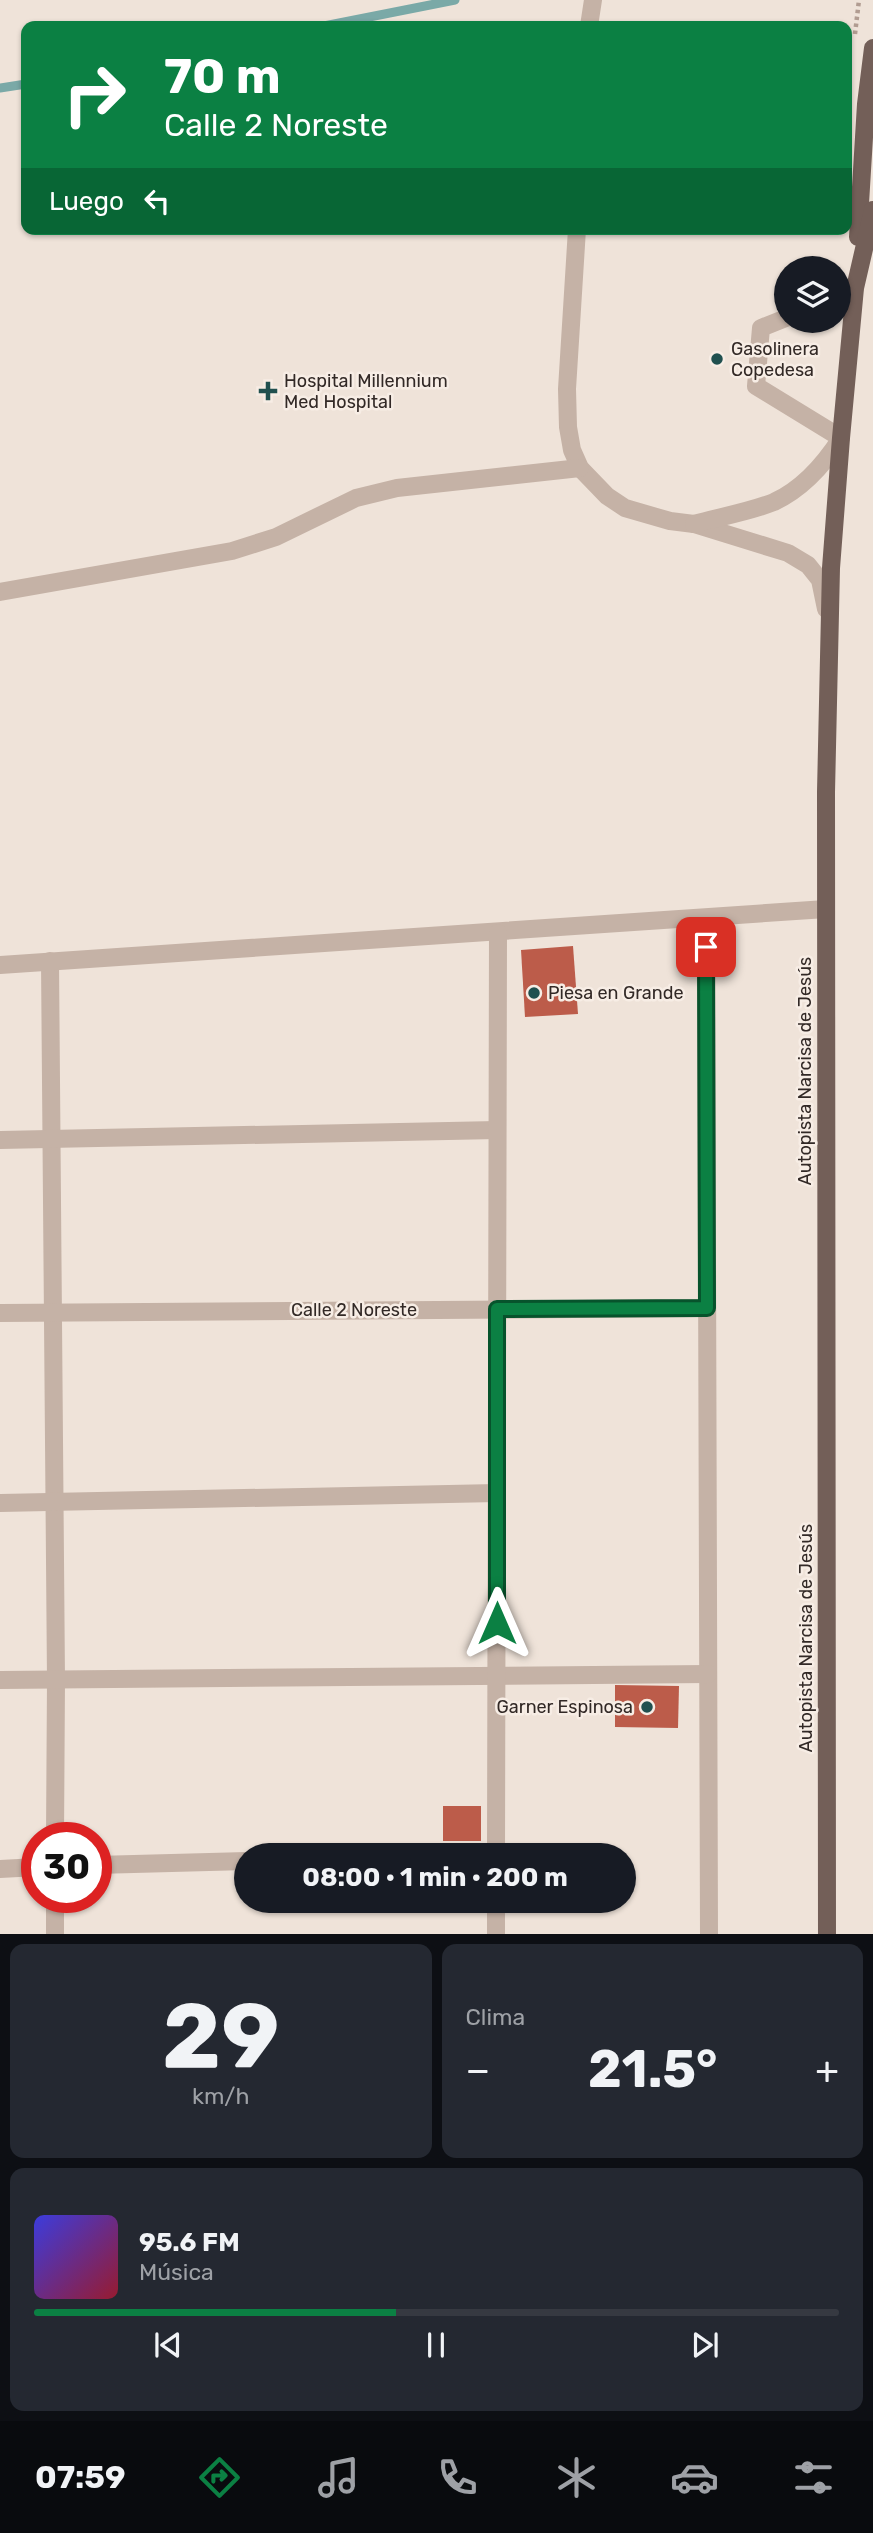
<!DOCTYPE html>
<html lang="es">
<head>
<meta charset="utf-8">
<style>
  body { margin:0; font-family:Rubik,sans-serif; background:#242831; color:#f1f3f6; height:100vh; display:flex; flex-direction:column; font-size:26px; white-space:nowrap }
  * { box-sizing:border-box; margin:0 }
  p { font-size:23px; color:#9ea1a6 }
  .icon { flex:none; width:38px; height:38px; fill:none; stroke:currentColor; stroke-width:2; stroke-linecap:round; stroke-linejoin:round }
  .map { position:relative; height:1934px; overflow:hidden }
  .drawer { display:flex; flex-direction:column; gap:10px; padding:10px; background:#0d0f14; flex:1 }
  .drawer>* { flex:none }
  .top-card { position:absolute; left:21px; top:21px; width:831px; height:214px; border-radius:14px; box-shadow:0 2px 5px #0004; background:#0b8043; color:#fff; overflow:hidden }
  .tools { position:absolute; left:774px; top:256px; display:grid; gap:14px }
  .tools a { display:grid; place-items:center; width:77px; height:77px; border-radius:50%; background:#171b24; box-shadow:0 2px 5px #0004; font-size:35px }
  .speed { position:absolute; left:21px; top:1822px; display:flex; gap:14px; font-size:35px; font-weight:700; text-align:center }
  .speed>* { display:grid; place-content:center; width:91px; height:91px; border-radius:50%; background:#171b24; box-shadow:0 2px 5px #0004; line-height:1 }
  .speed .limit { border:10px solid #d22; background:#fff; color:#111 }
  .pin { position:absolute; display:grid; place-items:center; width:60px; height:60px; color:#fff; margin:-30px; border-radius:14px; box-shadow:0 4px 10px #0006 }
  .me { position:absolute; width:77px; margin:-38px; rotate:0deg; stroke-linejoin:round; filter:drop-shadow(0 0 5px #0008) }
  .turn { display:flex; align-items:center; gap:24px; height:147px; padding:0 28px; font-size:32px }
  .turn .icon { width:91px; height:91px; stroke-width:2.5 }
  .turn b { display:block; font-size:49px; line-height:60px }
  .then { display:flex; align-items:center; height:66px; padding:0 28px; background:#0003; gap:14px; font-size:26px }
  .big { font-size:52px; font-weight:700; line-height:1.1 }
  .drawer .widget { flex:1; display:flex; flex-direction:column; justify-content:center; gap:10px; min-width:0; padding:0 24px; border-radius:14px; background:#242831 }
  .drawer .dial { align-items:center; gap:0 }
  .dial b { font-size:91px; line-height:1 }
  .song { display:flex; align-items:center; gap:21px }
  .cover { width:84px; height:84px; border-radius:10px; background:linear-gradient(135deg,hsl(240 70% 55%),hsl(350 70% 35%)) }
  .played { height:7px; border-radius:4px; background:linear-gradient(90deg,#0b8043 45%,#363941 45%) }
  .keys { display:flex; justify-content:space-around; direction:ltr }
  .heat { display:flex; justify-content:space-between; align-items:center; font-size:38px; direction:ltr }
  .drawer .tiles { flex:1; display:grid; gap:10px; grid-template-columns:1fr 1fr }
  .widget:last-child { grid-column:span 2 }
  .trip { position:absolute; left:234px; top:1843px; width:402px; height:70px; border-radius:35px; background:#171b24; box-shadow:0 2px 5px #0004; font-weight:700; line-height:70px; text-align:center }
  .tab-bar { display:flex; height:112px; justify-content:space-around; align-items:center; background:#090b0e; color:#9ea1a6 }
  .tab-bar .icon { width:49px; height:49px }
  .tab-bar .selected { color:#0b8043 }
  .tab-bar b { font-size:32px; color:#f1f3f6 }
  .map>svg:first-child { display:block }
</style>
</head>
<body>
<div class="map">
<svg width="873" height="1935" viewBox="0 0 873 1935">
  <rect width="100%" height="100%" fill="#efe3d9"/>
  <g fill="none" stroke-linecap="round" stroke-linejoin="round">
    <g stroke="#7aa9a7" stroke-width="9">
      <path d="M324 26 455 0"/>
      <path d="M0 88 26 84"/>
    </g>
  </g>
  <g fill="#bc5c4a">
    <path d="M573 946 578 1014 525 1017 521 950Z"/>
    <path d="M615 1685 679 1686 678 1728 615 1727Z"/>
    <rect x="443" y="1806" width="38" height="35"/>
  </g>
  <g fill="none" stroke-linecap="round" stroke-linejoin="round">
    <path stroke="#b19c91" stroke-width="4.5" stroke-dasharray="3.5 3.5" stroke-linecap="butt" d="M855 34 859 0"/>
    <g stroke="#c5b2a6" stroke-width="18">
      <path d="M589 26 593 0"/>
      <path d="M577 229 567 389 568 427 572 450 580 468 607 496 625 508 670 521 694 524 788 553 808 565 820 580 826 609"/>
      <path d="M838 296 855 288"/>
      <path d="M694 524C719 517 749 512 774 502 802 489 825 463 841 438L756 386 761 328 786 318"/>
      <path d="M0 592 232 551 276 537 356 498 397 488 580 468"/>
      <path d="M706 919 709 1935"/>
      <path d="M50 961 56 1680 55 1838"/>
      <path d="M0 965 826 909"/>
      <path d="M0 1140 497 1130"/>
      <path d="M0 1313 707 1308"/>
      <path d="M0 1503 497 1493"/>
      <path d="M0 1680 708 1674"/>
      <path d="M465 1855 496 1854"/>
      <path d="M496 1855 498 933"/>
      <path d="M96 1865 247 1861"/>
      <path d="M0 1869 37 1867"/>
      <path d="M55 1897V1935"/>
      <path d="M496 1900V1935"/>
    </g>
    <g stroke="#735f58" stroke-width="18">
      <path d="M858 237 866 104 873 48"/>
      <path d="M827 1935 826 792 831 568 841 438 855 288 873 210"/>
    </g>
  </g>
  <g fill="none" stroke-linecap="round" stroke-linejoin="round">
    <g stroke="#07532c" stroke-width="18">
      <path id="route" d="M497 1623V1309L707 1308 706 947"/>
    </g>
    <use href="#route" stroke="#0b8043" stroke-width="12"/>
  </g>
  <g fill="#20504f" stroke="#f7ede5" stroke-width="2.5">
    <circle cx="717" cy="359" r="7"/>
    <path d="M264.5 380.5h7v7h7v7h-7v7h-7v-7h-7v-7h7z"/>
    <circle cx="534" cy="993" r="7"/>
    <circle cx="647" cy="1707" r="7"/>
  </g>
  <g text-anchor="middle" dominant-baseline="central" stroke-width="5" stroke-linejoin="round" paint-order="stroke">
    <g font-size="18" fill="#322926" stroke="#f7ede5" text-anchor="start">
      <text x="731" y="349">Gasolinera<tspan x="731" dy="21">Copedesa</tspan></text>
      <text x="284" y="381">Hospital Millennium<tspan x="284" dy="21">Med Hospital</tspan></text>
      <text x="548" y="993">Piesa en Grande</text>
      <text x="633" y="1707" text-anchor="end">Garner Espinosa</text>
    </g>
    <g font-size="18" fill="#322926" stroke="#f7ede5">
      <text transform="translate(805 1071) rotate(-90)">Autopista Narcisa de Jesús</text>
      <text x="354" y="1310">Calle 2 Noreste</text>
      <text transform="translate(806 1638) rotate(-90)">Autopista Narcisa de Jesús</text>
    </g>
  </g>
</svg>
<div class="tools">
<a><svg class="icon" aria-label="layers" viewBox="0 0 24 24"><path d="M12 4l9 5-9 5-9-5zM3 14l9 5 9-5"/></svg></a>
</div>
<div class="speed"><div class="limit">30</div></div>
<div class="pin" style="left:706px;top:947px;background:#d93025"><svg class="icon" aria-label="arrive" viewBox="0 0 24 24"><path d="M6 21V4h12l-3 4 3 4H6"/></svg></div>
<svg class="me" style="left:497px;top:1623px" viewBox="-20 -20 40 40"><path d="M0-17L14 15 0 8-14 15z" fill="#0b8043" stroke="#fff" stroke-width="4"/></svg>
<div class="trip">08:00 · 1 min · 200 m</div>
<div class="top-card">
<div class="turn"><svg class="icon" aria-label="right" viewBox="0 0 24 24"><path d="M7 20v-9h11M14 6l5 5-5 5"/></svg><div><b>70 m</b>Calle 2 Noreste</div></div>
<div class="then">Luego<svg class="icon" aria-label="left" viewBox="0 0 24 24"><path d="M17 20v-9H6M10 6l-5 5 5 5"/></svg></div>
</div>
</div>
<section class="drawer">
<div class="tiles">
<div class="widget dial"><b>29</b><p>km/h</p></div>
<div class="widget"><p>Clima</p>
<div class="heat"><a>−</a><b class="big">21.5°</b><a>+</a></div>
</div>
<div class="widget">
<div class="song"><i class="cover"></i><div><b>95.6 FM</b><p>Música</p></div></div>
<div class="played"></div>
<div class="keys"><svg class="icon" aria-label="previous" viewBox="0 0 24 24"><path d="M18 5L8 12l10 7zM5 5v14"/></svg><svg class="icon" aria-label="pause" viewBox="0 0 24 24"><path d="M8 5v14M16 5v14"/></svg><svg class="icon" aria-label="next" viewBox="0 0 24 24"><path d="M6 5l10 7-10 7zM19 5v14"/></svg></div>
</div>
</div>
</section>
<nav class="tab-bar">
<b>07:59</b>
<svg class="icon selected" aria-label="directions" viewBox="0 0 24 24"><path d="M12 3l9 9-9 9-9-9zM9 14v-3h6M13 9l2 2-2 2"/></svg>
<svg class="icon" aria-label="music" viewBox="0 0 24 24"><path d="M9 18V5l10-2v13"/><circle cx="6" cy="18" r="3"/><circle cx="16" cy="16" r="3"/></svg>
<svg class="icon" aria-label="phone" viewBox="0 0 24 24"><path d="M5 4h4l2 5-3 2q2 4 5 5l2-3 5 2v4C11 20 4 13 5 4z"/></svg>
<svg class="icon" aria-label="climate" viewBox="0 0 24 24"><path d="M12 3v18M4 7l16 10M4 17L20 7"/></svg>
<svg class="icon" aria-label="car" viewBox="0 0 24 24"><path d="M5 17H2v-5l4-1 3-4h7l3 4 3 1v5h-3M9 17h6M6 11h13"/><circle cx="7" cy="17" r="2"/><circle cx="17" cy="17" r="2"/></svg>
<svg class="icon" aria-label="filters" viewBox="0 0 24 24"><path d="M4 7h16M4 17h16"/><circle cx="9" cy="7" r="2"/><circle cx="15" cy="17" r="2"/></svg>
</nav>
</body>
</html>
